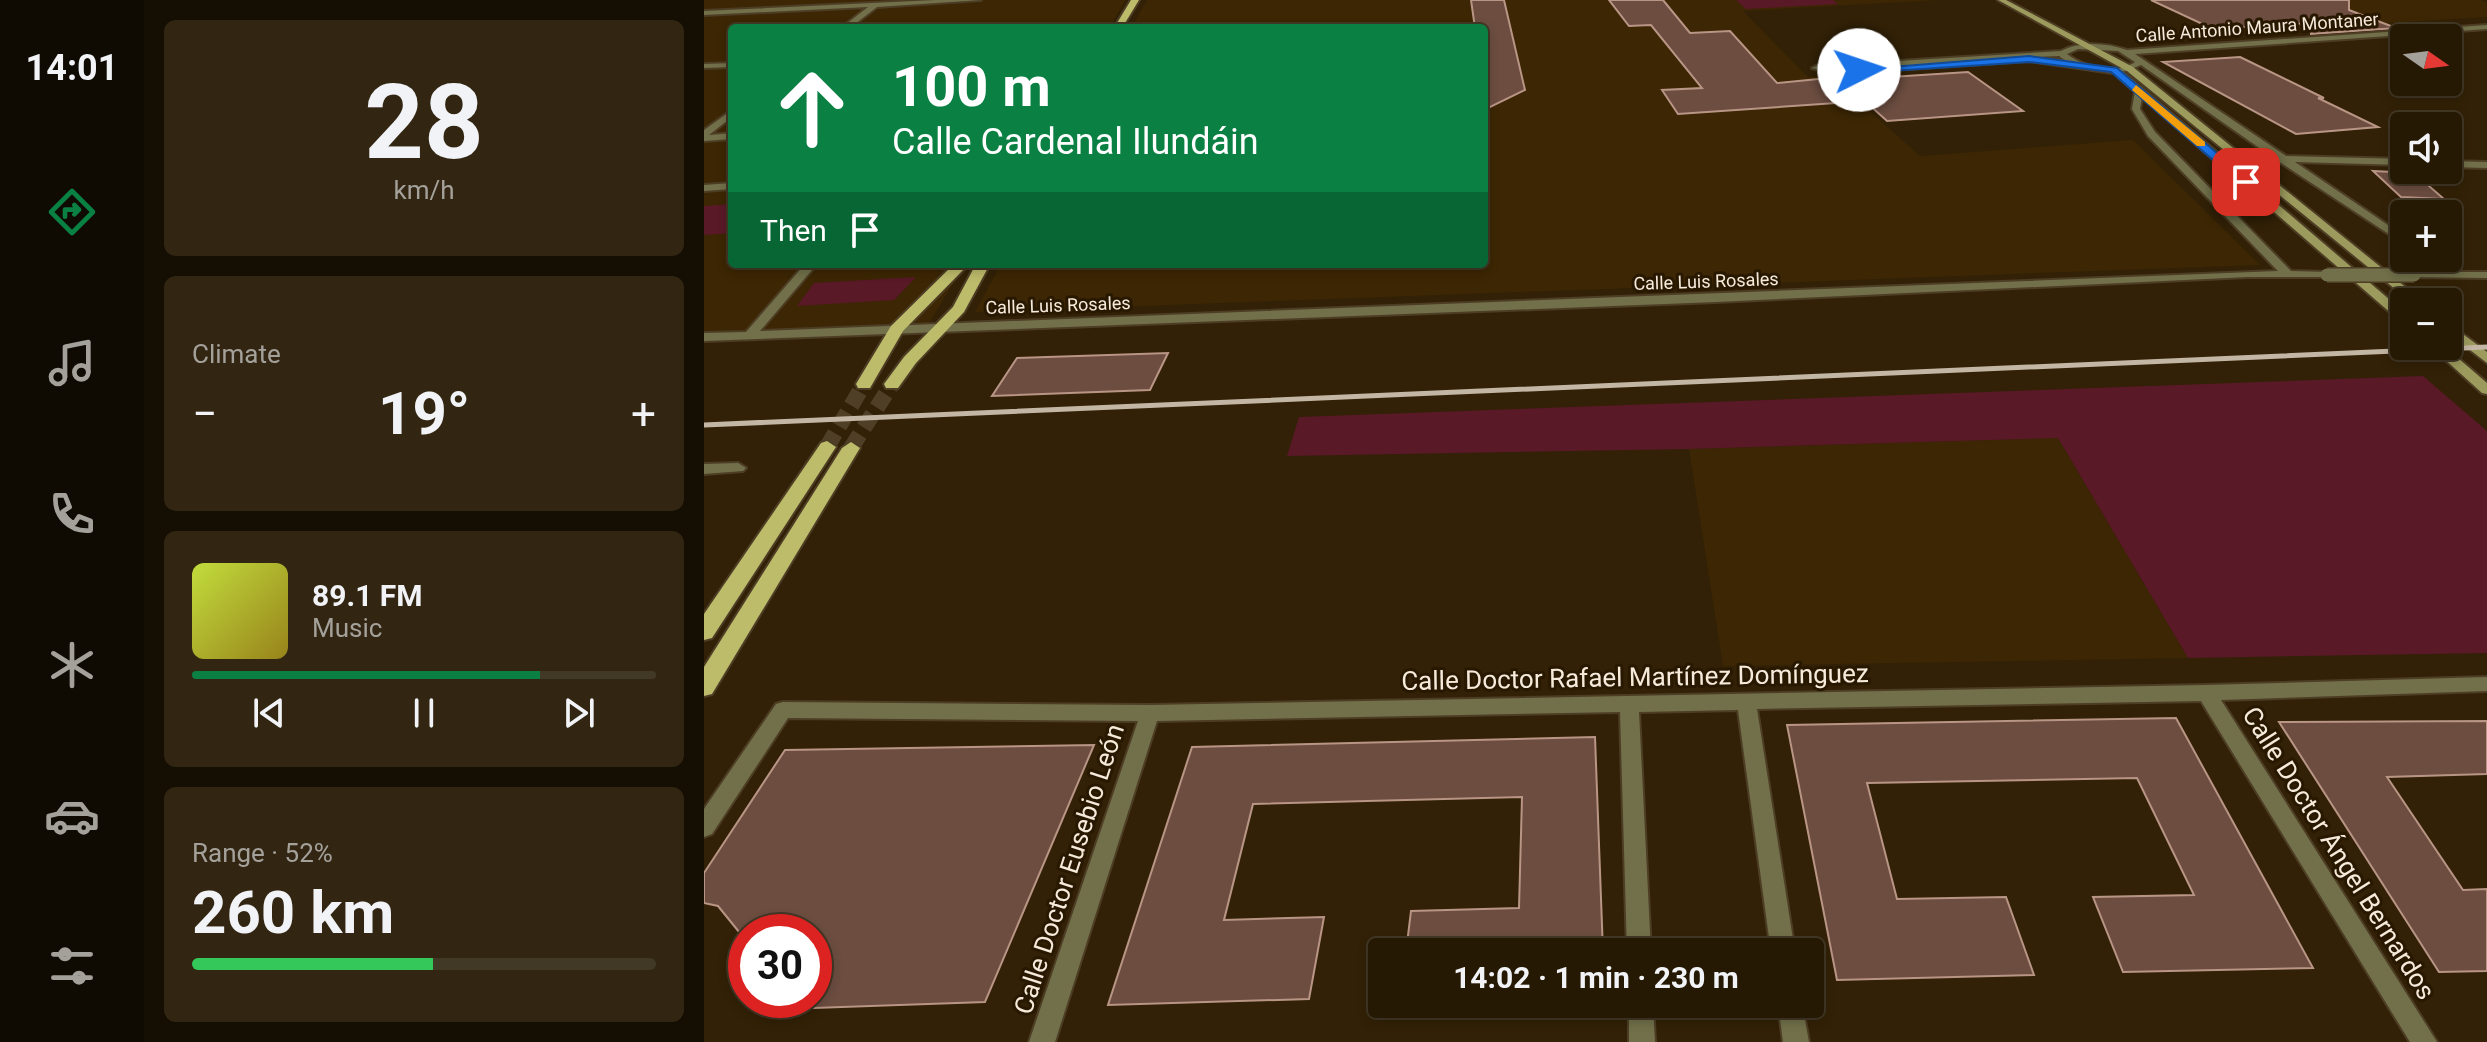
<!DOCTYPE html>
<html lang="en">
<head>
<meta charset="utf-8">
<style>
  body { margin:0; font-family:Roboto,sans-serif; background:#322613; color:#f1f3f6; height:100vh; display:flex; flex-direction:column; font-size:30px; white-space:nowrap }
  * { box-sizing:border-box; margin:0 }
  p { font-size:26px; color:#a4a09a }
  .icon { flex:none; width:44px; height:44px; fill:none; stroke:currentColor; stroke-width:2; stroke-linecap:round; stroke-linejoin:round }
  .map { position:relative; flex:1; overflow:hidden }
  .details { display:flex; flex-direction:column; gap:20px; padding:20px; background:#150e02; width:560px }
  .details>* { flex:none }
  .guide { position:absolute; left:24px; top:24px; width:760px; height:244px; border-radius:8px; box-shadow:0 4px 12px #0003,0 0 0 2px #423826; background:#0b8043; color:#fff; overflow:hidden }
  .needle { width:52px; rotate:104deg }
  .fabs { position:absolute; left:1686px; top:24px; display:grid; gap:16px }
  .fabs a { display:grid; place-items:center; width:72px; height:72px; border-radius:8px; background:#261904; box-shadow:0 4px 12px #0003,0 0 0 2px #423826; font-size:40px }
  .speed { position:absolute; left:24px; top:914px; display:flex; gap:16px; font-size:40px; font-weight:700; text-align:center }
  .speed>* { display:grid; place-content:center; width:104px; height:104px; border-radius:50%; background:#261904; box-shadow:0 4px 12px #0003,0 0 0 2px #423826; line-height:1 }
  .speed .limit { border:12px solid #d22; background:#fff; color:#111 }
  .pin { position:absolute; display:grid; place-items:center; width:68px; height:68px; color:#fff; margin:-34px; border-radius:16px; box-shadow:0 4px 12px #0006 }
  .me { position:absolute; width:88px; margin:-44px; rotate:86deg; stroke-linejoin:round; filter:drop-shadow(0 0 6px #0008) }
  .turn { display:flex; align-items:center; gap:28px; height:168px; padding:0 32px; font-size:36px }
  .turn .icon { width:104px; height:104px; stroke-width:2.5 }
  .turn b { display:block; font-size:56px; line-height:68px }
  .then { display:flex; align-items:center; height:76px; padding:0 32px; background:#0003; gap:16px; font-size:30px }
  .big { font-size:60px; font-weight:700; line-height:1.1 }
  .details .card { flex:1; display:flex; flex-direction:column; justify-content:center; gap:12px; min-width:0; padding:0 28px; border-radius:12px; background:#322613 }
  .details .dial { align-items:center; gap:0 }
  .dial b { font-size:104px; line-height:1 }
  .song { display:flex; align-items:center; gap:24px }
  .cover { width:96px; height:96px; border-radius:12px; background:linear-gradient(135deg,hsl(70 70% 55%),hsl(50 70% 35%)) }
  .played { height:8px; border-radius:4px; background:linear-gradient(90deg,#0b8043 75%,#423826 75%) }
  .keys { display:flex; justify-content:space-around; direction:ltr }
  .heat { display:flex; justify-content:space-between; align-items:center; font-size:44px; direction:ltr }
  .charge { height:12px; border-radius:6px; background:linear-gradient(90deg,#34c759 52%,#423826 0) }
  .trip { position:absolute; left:664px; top:938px; width:456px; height:80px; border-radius:8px; background:#261904; box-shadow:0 4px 12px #0003,0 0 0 2px #423826; font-weight:700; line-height:80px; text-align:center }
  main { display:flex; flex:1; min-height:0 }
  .dock { display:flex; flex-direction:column; width:144px; justify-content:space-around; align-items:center; background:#0f0a02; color:#a4a09a }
  .dock .icon { width:56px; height:56px }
  .dock .selected { color:#0b8043 }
  .dock b { font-size:36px; color:#f1f3f6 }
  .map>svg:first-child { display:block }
</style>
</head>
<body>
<main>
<nav class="dock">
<b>14:01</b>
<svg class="icon selected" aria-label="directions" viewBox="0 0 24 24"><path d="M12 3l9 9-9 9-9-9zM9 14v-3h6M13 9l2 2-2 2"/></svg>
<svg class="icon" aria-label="music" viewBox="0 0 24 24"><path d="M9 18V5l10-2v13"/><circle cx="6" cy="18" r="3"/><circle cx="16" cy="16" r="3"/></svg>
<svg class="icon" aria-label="phone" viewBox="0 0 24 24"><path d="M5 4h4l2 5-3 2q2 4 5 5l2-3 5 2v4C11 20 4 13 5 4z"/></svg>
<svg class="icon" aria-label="climate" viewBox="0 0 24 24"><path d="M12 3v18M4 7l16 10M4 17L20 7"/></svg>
<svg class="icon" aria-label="car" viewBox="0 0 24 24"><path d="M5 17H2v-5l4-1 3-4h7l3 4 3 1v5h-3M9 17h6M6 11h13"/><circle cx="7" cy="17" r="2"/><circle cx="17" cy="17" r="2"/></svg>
<svg class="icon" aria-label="filters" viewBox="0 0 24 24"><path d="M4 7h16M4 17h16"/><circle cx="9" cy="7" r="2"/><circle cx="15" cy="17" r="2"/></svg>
</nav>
<section class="details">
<div class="card dial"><b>28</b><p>km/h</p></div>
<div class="card"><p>Climate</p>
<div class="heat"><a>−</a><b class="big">19°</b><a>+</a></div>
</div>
<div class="card">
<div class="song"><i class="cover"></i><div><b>89.1 FM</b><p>Music</p></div></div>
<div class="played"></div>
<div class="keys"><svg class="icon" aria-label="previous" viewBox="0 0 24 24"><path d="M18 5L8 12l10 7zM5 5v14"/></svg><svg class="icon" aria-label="pause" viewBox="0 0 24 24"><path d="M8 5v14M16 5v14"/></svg><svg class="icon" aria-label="next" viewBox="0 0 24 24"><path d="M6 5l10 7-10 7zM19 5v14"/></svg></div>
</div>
<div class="card"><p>Range · 52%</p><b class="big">260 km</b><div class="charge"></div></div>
</section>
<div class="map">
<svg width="1783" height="1042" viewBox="0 0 1783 1042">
  <rect width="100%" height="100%" fill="#322106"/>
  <g fill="#3c2603">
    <path d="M0 0H422L405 28H28V264H261L222 328 0 336Z"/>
    <path d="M443 0H1236L1039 11 1104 77 1126 76 1216 156 1429 140 1556 265 271 312 297 264H780V28H427Z"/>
    <path d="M1447 0H1777L1783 3V17L1520 33Z"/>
    <path d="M1354 438 1484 658 1019 666 985 449Z"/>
  </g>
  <g fill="#591927">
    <path d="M1032 0H1129L1134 4 1042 9Z"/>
    <path d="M28 204V233L0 235V206Z"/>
    <path d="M212 277 190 300 93 306 110 283Z"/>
    <path d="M1719 376 1783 431V653L1484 658 1354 438 985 449 583 456 595 417Z"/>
  </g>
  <g fill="#6c4d40" stroke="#b99586" stroke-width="2">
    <path d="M767 0H800L821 90 780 110V28H771Z"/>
    <path d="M905 0H959L986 33 1026 31 1073 83 1165 74 1171 78 1264 72 1319 111 1183 121 1161 101 974 114 958 90 998 88 947 25 925 26Z"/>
    <path d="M1447 0H1645V10L1692 28 1607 34 1606 23 1509 29Z"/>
    <path d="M1536 57 1620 98H1614L1674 127 1592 134 1459 62Z"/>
    <path d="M1669 171 1710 173 1740 199 1697 197Z"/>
    <path d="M464 353 446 390 288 396 313 358Z"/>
    <path d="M1472 718 1609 968 1419 972 1389 897 1490 895 1433 778 1163 783 1193 899 1302 897 1330 975 1133 980 1083 725Z"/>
    <path d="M1783 721V774L1683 777 1759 890 1783 889V971L1735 972 1575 722Z"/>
    <path d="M891 737 899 952H702L707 911 815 908 818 797 549 804 520 920 620 917 605 999 404 1005 488 747Z"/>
    <path d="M390 745 281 1002 110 1008V932H35L14 906 0 903V873L81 750Z"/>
  </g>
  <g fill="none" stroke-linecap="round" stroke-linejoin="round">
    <g stroke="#4f3f26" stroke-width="16" stroke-dasharray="16 8" stroke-linecap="butt">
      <path d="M123 447 160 384"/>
      <path d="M147 448 188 384"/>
    </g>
    <g stroke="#4d3d24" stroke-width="4">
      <g id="street">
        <path d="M231 0H277L173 7 146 28H137L164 7 0 15V11Z"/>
        <path d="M1783 25V29L1431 54 1582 156 1700 159V165L1591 162 1700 236V244L1574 161 1437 65 1422 71 1409 73 1325 61 1127 74 1108 68 1112 66 1357 51C1377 41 1402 43 1423 50ZM1374 49 1414 51 1431 62C1412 75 1381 68 1363 54ZM1356 57 1361 60 1329 57 1356 56Z"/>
        <path d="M28 63V67L0 68V64Z"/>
        <path d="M1435 89 1439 91 1436 109 1451 132 1587 271 1623 272 1627 273V277H1544L1012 302 0 341V333L42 332 101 264H113L56 331 1574 271 1444 136 1428 109 1431 91Z"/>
        <path d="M28 110V117L5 135 28 133V139L0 141V130Z"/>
        <path d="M1744 161 1783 162V168L1744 167Z"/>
        <path d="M28 183V189L0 191V185Z"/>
        <path d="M1719 258H1733L1754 272H1783V278L1706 277V273L1710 272H1738Z"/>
        <path d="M34 463 42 468 39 471 0 474V464Z"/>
        <path d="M1783 677V691L1517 700 1733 1042H1706L1497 701 1053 709 1091 952H1067L1034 710 935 712 947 952H923L916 712 453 721 351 1042H325L434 721 84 718 8 834 0 837V809L72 704 79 702 446 705 1502 685Z"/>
        <path d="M925 1004H949L951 1042H925Z"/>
        <path d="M1074 1004H1098L1105 1042H1079Z"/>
      </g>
    </g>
    <g stroke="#4d3d24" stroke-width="4">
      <g id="secondary">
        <path d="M1294 0H1302L1429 67 1720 302H1707L1423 71Z"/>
        <path d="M1413 72H1419L1700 312V322L1696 321 1413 76Z"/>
        <path d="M1744 323 1783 352V363L1744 333Z"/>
        <path d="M1726 346H1740L1783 383V394L1778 393Z"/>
      </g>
    </g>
    <g stroke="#4d3d24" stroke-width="4">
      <g id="primary">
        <path d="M427 0H435L418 28H410Z"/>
        <path d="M250 264H265L199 331 166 388H154L152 384 187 326Z"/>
        <path d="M272 264H286L260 312 212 363 194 388H182L180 384 200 357 249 307Z"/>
        <path d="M123 441 132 447 8 638 0 640V614L117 443Z"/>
        <path d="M147 442 156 448 8 694 0 696V667L138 448Z"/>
      </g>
    </g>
    <use href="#street" fill="#71704a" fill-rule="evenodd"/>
    <use href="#secondary" fill="#9c9b5d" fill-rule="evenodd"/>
    <use href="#primary" fill="#bdbc6b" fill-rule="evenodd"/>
    <path stroke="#c4b6a4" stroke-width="5" d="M0 425 1783 347"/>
    <g stroke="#4d3d24" stroke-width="16" stroke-linecap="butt">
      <path id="street-bridge" d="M1623 275H1710"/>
    </g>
    <use href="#street-bridge" stroke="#71704a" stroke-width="13"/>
  </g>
  <path fill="#1a73e8" stroke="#114b97" stroke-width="2" d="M1325 56 1413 68 1547 182 1538 185 1407 72 1325 62 1155 73 1150 70Z"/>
  <path fill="#f59e0b" d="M1432 85 1501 142V146H1493L1428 90Z"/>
  <g text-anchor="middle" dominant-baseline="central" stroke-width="6" stroke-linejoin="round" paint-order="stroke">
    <g font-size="18" fill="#f6eadb" stroke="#281800">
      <text transform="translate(1553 27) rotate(-4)">Calle Antonio Maura Montaner</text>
      <text transform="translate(1002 281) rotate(-2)">Calle Luis Rosales</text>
      <text transform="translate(354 305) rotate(-2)">Calle Luis Rosales</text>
    </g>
    <g font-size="26" fill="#f6eadb" stroke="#281800">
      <text transform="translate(931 677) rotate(-1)">Calle Doctor Rafael Martínez Domínguez</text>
      <text transform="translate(1635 853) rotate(58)">Calle Doctor Ángel Bernardos</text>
      <text transform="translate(365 869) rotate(-72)">Calle Doctor Eusebio León</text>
    </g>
  </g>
</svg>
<div class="fabs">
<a><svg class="needle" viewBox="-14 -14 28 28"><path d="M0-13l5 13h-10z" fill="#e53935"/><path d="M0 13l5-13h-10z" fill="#a4a09a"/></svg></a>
<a><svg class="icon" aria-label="sound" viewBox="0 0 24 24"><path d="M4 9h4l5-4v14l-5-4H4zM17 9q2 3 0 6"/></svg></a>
<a>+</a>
<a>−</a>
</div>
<div class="speed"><div class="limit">30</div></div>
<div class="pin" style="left:1542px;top:182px;background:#d93025"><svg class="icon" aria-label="arrive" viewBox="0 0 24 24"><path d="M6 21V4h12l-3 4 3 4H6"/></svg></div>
<svg class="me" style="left:1155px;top:70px" viewBox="-20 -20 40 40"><circle r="19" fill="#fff"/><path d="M0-13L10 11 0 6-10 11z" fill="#1a73e8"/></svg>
<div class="trip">14:02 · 1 min · 230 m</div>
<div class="guide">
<div class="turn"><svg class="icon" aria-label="ahead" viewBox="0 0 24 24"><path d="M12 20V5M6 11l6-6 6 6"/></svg><div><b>100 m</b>Calle Cardenal Ilundáin</div></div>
<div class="then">Then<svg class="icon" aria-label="arrive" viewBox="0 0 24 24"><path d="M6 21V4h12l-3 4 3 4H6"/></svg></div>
</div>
</div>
</main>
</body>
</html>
